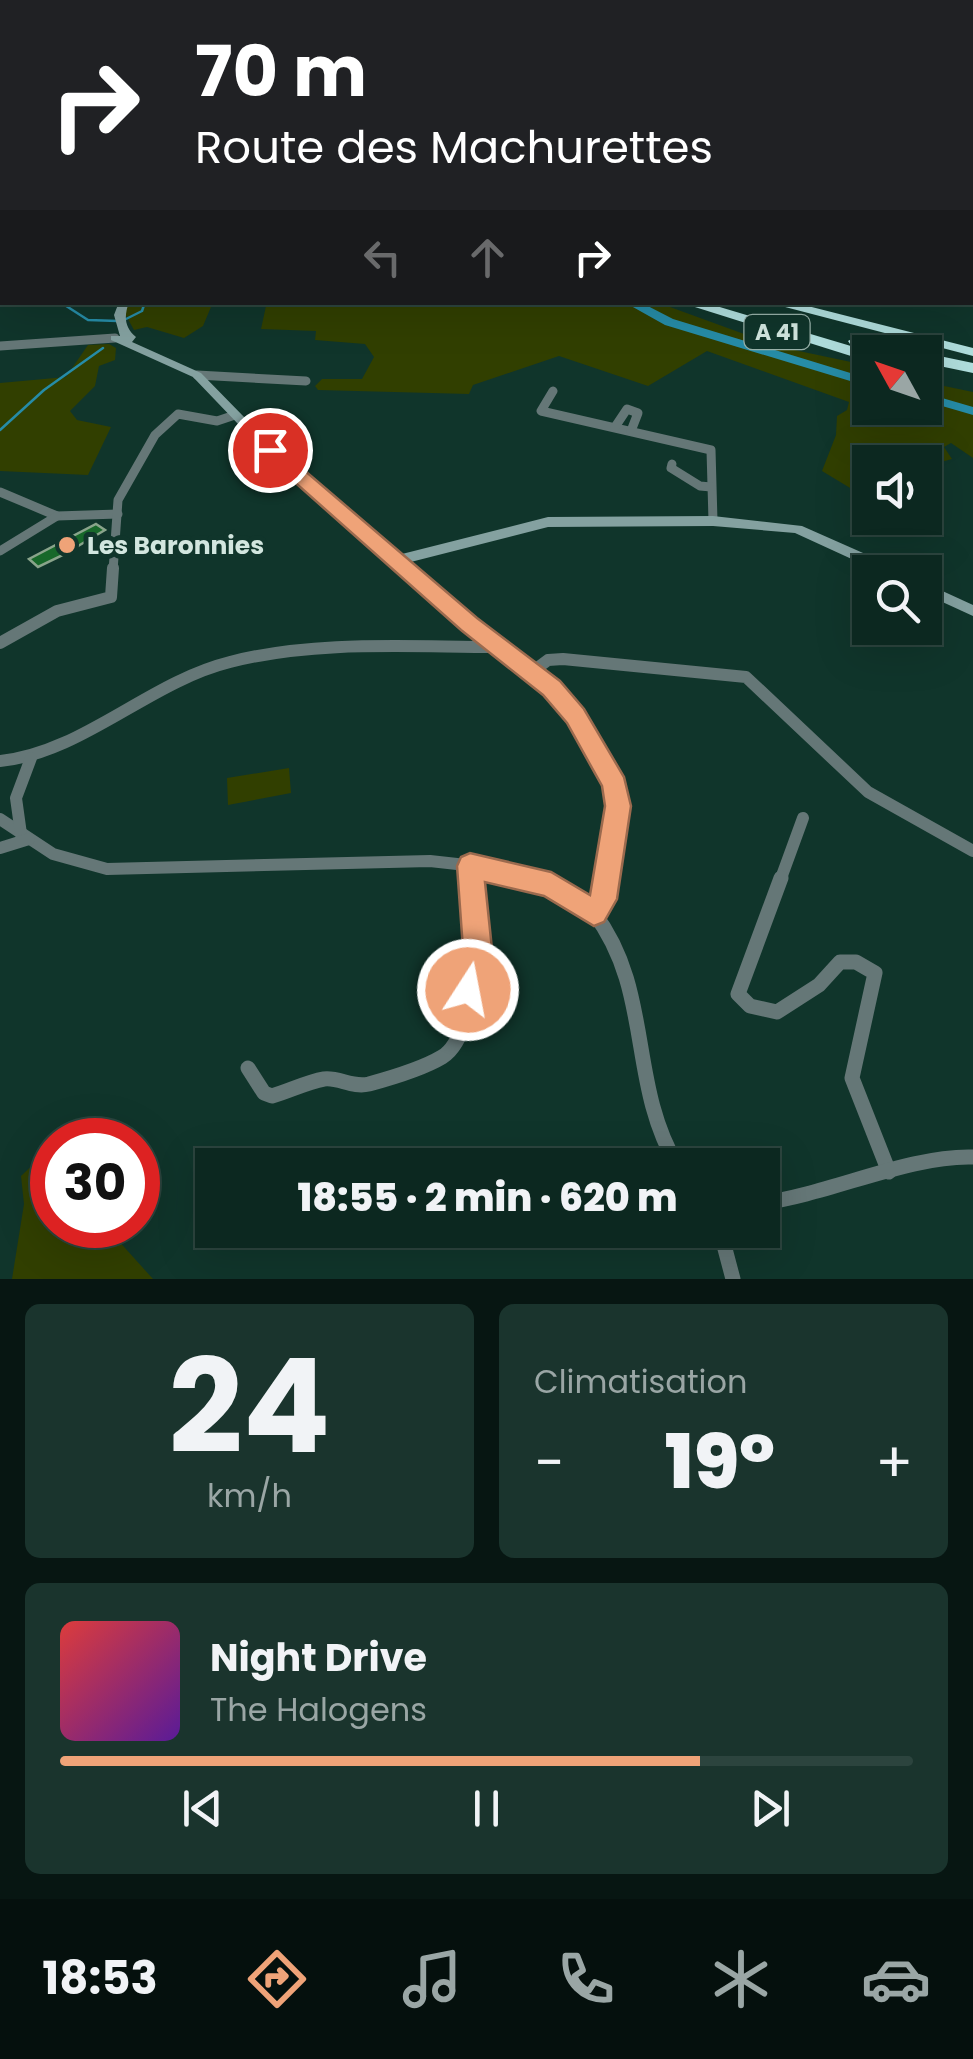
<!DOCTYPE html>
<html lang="fr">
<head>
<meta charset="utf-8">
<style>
  body { margin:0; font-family:Poppins,sans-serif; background:#1a342d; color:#f1f3f6; height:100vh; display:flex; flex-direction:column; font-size:38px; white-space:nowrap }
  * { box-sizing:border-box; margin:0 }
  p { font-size:32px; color:#9aa6a5 }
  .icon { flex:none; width:55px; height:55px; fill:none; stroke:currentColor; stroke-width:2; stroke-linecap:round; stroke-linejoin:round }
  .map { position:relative; height:1279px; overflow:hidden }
  .side { display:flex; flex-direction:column; gap:25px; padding:25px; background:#071612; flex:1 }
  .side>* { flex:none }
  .banner { position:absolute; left:0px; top:0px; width:975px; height:305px; box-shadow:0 10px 40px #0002,0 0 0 2px #2c443e; background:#202124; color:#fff; overflow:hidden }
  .needle { width:65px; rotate:310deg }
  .controls { position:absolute; left:852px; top:335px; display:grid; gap:20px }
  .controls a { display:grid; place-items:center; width:90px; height:90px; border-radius:0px; background:#0c2820; box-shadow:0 10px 40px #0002,0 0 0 2px #2c443e; font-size:50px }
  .speed { position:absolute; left:30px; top:1118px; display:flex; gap:20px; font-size:50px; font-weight:700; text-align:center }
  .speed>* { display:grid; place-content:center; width:130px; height:130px; border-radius:50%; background:#0c2820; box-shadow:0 10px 40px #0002,0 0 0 2px #2c443e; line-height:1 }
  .speed .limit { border:15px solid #d22; background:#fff; color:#111 }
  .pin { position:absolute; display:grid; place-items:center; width:85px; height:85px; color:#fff; margin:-42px; border:5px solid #fff; border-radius:50%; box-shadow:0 2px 10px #0007 }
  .me { position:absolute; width:110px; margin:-55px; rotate:11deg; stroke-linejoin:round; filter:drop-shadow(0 0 8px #0008) }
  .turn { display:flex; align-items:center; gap:35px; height:210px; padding:0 30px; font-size:45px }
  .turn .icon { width:130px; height:130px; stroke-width:2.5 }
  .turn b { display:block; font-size:70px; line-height:85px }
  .lanes { display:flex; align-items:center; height:95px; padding:0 30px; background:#0003; justify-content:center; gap:50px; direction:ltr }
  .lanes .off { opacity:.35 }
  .big { font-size:75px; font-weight:800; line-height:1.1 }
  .side .tile { flex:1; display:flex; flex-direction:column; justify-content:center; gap:15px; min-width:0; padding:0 35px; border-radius:15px; background:#1a342d }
  .side .dial { align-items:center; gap:0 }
  .dial b { font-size:130px; line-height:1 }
  .song { display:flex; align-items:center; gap:30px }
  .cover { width:120px; height:120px; border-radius:15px; background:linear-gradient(135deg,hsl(0 70% 55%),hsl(270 70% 35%)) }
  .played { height:10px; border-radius:5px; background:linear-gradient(90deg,#efa378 75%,#2c443e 75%) }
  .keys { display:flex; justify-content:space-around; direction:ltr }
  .heat { display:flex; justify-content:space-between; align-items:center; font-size:55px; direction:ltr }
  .side .tiles { flex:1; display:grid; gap:25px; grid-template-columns:1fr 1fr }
  .tile:last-child { grid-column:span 2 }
  .trip { position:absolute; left:195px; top:1148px; width:585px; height:100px; border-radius:0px; background:#0c2820; box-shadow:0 10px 40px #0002,0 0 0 2px #2c443e; font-weight:800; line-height:100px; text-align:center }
  .dock { display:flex; height:160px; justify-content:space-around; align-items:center; background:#05100d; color:#9aa6a5 }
  .dock .icon { width:70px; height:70px }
  .dock .on { color:#efa378 }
  .dock b { font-size:45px; color:#f1f3f6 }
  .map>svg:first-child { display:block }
</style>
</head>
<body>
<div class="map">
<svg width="973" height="1279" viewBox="0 0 973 1279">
  <rect width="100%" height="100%" fill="#10352b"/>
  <g fill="#313f00">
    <path d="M130 302 659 303 780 347 870 366V408H925V382L973 392V458L951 443 944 447 952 459 934 464 925 477V462H870V500L822 471 836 435 837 416 847 410 849 402 707 351 648 386 559 356 473 385 469 394 318 390 315 386 322 379H362L374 357 365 344 315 340 316 331 261 329 266 306 211 307 203 326 184 338 147 327 134 330 124 312Z"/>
    <path d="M109 344 116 348 115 360 99 366 95 386 70 411 77 420 111 427 88 475 0 471V383L66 377 88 345Z"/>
    <path d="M289 768 291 793 228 805 227 778Z"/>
    <path d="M40 1158 52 1162V1225H110L116 1238 153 1279H12L24 1204 21 1176Z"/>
  </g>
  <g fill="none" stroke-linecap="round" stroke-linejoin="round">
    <g stroke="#268ca7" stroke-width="2.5">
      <path d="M60 302 88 320 118 321"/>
      <path d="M126 319 142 311 145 302"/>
      <path d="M0 430 44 390 103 348"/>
    </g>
    <g fill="#268ca7" fill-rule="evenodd">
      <path d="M624 302H640L673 319 870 379V387L665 325Z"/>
      <path d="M925 393 973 407V415L925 401Z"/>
    </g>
  </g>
  <path fill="#17682a" stroke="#89a48b" stroke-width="2.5" d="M96 524 105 530 63 555 38 567 29 559Z"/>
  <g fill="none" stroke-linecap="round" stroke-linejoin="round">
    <g stroke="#657777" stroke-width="5">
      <path d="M873 0 882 2"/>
      <path d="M10 2 15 0"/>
    </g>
    <g stroke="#657777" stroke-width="9">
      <path d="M0 346 115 338"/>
      <path d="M197 375 306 381"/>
      <path d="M553 391 541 411 711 450 713 521"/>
      <path d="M615 427 627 409 638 413 631 431"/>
      <path d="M672 464 671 468 700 486 711 487"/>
      <path d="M0 492 57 516 118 514"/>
      <path d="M0 551 57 516"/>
      <path d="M395 561 407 571"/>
      <path d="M113 571 118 500 155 435 178 414 217 421 235 415"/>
    </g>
    <g stroke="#657777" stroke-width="12">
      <path d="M404 568C466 618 599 709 616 789 622 818 611 852 607 881"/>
      <path d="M0 643 57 611 111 597 113 568"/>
      <path d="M532 672 548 660 563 659 746 677 868 792 973 851"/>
      <path d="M0 761C82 753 149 682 230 662 315 640 409 647 496 647"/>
      <path d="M0 819 53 854 107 869 430 861 493 868 535 881"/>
      <path d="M21 834 16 798 31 758"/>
      <path d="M0 848 29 839"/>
      <path d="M470 866 472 881"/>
      <path d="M780 881 803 818"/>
    </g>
    <g stroke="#657777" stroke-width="15">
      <path d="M526 878 549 885 594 913"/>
      <path d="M607 878 604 899 594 913C653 991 628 1083 677 1165"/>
      <path d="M781 878 738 994 750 1006 777 1012 819 985 840 962H856L875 973 852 1078 889 1172"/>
      <path d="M248 1068 264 1093 272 1096C289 1091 307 1082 324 1079 339 1077 352 1088 369 1084 391 1078 422 1069 442 1057 480 1034 477 917 472 878"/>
      <path d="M762 1203C830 1194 909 1155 973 1157"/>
      <path d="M720 1230 733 1279"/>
    </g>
    <g fill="#84a1a0" fill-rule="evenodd">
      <rect x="92" y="0" width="6" height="2"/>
      <path d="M781 0H789L791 2H784Z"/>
      <path d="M973 25V30H972V25Z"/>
      <rect x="0" y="61" width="2" height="5"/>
      <rect x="972" y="69" width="1" height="4"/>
      <rect x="972" y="106" width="1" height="4"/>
      <path d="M119 302H129C124 316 124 327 136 337L132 342 201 373 290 464 398 555 548 517 713 516 802 526 897 568 899 572H880L795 533 713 526 548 527 395 566 390 564 282 470 193 377 111 340V336H120L114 315Z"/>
      <path d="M925 583 973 605V616L925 594Z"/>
    </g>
    <g fill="#b0dedd" fill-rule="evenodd">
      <path d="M679 302H703L871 352 870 362Z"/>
      <path d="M766 302H792L973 348V356Z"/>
      <path d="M855 337 906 349 908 352H884L850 344 848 341Z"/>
      <path d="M925 353 973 363V373L925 363Z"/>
    </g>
  </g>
  <path fill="#efa378" stroke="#9b6a4e" stroke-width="2.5" d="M263 446H276L477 618 560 681 584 709 624 777 631 806 617 899 604 922 594 926 544 896 485 882 492 949 479 1001 468 1005 457 1001 453 990 463 949 457 866 461 857 470 853 551 872 590 895 605 806 602 786 567 723 543 695 461 630 263 454Z"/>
  <circle fill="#efa378" stroke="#10352b" stroke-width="4" cx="67" cy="545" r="10"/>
  <g text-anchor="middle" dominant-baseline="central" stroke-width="10" stroke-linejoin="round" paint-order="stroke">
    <rect fill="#10352b" stroke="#98b1a9" stroke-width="2.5" x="744.5" y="315" width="65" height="34" rx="8"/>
    <g font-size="22" font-weight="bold" fill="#d2e6df">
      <text x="777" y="332">A 41</text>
    </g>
    <g font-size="25" font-weight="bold" fill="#d2e6df" stroke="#10352b" text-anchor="start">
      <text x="87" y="545">Les Baronnies</text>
    </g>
  </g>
</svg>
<div class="controls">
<a><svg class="needle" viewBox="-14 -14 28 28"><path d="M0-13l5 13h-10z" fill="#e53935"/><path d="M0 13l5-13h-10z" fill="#9aa6a5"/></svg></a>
<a><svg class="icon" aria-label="sound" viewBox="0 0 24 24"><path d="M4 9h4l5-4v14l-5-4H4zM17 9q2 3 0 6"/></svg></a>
<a><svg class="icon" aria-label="search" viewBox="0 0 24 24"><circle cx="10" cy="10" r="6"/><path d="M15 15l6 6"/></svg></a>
</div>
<div class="speed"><div class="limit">30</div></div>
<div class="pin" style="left:270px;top:450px;background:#d93025"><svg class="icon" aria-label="arrive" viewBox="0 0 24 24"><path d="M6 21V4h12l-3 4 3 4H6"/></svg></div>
<svg class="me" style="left:468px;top:990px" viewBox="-20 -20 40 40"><circle r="17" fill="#efa378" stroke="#fff" stroke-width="3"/><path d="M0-11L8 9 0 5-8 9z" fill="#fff"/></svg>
<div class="trip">18:55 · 2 min · 620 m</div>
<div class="banner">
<div class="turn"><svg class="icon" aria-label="right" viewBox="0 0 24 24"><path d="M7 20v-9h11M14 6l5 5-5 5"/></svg><div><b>70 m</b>Route des Machurettes</div></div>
<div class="lanes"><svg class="icon off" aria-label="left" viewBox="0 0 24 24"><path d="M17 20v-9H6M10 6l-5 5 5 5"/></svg><svg class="icon off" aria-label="ahead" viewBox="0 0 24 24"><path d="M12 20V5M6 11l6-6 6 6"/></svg><svg class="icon" aria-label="right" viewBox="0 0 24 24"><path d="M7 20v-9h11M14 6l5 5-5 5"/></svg></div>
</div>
</div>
<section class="side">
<div class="tiles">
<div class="tile dial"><b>24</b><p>km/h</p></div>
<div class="tile"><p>Climatisation</p>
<div class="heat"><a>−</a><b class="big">19°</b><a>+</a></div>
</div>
<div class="tile">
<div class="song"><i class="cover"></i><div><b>Night Drive</b><p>The Halogens</p></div></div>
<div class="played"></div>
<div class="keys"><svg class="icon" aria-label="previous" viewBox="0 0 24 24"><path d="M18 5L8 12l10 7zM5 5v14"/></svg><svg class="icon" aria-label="pause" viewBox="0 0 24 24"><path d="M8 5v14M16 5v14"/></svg><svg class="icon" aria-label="next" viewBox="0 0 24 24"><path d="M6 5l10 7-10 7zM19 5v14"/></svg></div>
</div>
</div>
</section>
<nav class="dock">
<b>18:53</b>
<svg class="icon on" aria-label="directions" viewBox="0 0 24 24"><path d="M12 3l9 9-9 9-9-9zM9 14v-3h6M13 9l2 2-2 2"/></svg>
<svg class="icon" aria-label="music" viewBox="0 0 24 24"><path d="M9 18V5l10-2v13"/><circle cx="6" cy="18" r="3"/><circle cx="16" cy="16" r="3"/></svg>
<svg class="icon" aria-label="phone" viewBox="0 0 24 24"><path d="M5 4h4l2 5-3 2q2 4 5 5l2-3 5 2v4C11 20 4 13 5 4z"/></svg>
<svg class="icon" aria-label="climate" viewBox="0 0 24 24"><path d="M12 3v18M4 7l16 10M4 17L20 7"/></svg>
<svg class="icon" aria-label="car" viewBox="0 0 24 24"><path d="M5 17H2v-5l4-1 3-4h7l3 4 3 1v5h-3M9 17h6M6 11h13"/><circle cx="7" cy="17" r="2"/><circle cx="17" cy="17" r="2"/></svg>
</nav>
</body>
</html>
